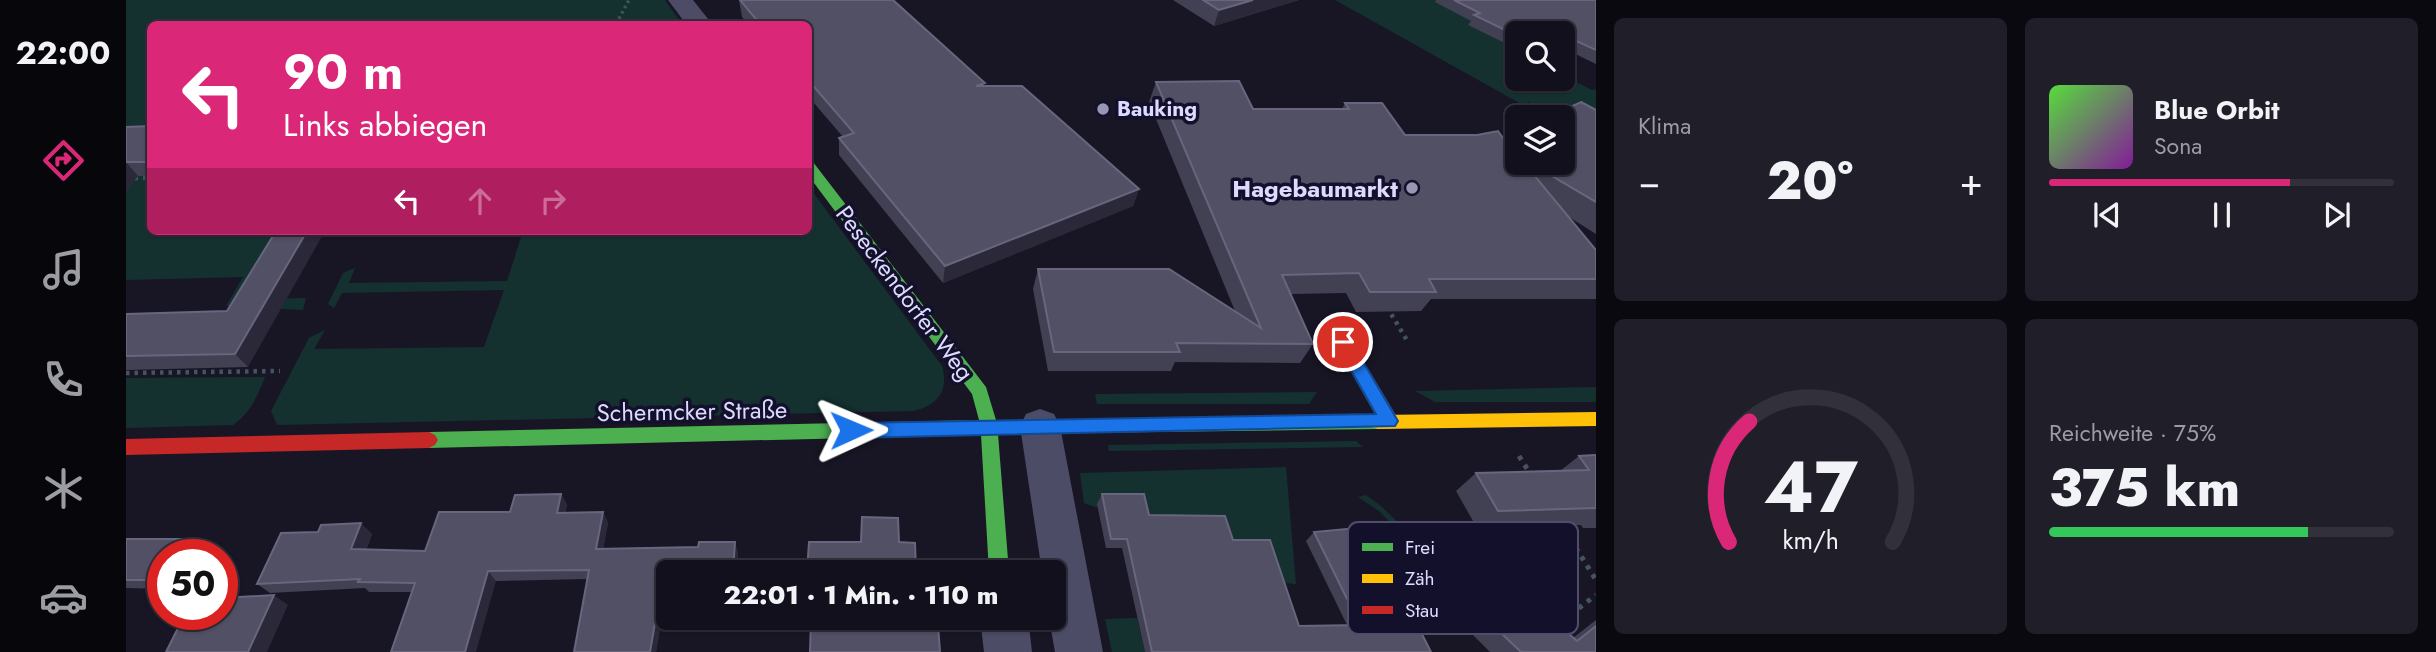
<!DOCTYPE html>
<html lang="de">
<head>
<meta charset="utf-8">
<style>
  body { margin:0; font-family:Jost,sans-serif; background:#1f1e29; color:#f1f3f6; height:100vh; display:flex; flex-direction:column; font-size:26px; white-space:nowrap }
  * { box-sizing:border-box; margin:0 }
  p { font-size:23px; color:#9c9da3 }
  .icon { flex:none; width:38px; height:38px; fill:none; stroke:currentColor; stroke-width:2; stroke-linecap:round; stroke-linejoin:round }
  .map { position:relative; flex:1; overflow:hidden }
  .panel { display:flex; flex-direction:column; gap:18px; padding:18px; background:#0a090f; width:840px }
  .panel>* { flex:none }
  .banner { position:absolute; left:21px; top:21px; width:665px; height:214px; border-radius:10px; box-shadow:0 2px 5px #0004,0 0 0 2px #31303b; background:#db2777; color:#fff; overflow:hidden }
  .tools { position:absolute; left:1379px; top:21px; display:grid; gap:14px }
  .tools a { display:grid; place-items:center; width:70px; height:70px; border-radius:10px; background:#12101c; box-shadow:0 2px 5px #0004,0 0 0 2px #31303b; font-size:35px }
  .speed { position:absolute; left:21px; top:539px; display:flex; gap:14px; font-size:35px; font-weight:700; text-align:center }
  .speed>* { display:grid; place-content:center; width:91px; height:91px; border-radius:50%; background:#12101c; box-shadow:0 2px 5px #0004,0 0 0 2px #31303b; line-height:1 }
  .speed .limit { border:10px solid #d22; background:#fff; color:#111 }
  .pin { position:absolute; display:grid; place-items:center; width:60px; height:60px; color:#fff; margin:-30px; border:4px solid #fff; border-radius:50%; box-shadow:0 2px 7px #0007 }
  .me { position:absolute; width:77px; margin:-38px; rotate:89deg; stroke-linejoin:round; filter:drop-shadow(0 0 5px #0008) }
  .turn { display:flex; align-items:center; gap:24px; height:147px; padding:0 21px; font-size:32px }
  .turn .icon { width:91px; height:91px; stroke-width:2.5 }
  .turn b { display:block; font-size:49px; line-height:60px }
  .lanes { display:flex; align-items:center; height:66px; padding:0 21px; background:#0003; justify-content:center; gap:35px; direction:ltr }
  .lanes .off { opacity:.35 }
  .big { font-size:52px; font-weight:800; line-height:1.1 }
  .panel .card { flex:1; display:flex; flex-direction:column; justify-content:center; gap:10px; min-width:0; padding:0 24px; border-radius:10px; background:#1f1e29 }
  .panel .dial { align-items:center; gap:0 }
  .dial svg { height:182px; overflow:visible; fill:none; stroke:#31303b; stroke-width:7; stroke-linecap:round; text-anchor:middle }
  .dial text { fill:#f1f3f6; stroke:none }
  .song { display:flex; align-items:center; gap:21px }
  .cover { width:84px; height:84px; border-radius:10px; background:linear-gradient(135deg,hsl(110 70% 55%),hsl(290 70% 35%)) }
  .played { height:7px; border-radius:4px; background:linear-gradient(90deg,#db2777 70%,#31303b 70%) }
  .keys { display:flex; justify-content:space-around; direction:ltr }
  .heat { display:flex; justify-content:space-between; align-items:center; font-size:38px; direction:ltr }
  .charge { height:10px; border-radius:5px; background:linear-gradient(90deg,#34c759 75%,#31303b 0) }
  .panel .tiles { flex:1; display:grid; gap:18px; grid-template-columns:repeat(2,1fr) }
  .trip { position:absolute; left:530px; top:560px; width:410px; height:70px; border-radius:10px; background:#12101c; box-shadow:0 2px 5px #0004,0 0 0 2px #31303b; font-weight:800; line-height:70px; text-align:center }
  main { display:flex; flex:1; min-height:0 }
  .dock { display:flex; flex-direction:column; width:126px; justify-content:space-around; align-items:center; background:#07060b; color:#9c9da3 }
  .dock .icon { width:49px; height:49px }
  .dock .active { color:#db2777 }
  .dock b { font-size:32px; color:#f1f3f6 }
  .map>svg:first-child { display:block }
</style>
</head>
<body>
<main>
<nav class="dock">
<b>22:00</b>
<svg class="icon active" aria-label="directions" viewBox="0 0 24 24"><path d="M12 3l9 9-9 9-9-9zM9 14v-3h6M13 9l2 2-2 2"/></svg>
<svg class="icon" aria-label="music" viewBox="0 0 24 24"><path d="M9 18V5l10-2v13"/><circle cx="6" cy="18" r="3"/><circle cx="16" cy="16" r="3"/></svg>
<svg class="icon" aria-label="phone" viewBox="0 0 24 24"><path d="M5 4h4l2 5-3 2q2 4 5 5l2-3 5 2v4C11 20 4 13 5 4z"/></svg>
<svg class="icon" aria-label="climate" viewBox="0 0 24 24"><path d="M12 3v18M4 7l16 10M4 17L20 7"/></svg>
<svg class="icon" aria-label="car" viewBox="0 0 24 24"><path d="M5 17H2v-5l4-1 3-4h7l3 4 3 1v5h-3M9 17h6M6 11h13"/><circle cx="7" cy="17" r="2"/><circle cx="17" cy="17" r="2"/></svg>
</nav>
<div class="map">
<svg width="1470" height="652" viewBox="0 0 1470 652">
  <rect width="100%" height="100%" fill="#181625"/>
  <g fill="#143130">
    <path d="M0 0H539L556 24H24V231H169L129 299 180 298 177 310 100 306 117 277 0 280Z"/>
    <path d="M1209 0H1311L1391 34V79H1437V67L1448 73 1440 77 1466 90 1470 89V130L1437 117H1419L1413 114 1418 111 1403 102 1397 105Z"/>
    <path d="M683 187 816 366C823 390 812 406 787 411L151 425 145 411 183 338 199 330 188 349 358 347 378 290 216 293 208 308 202 304 217 273 229 268 223 283 381 281 397 231H682Z"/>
    <path d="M139 377C131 397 125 412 107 425L0 428V378Z"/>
    <path d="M1470 387V402H1309L1289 391Z"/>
    <path d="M1191 392 1183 404H971L969 394Z"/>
    <path d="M1230 441 1237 447 983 451 982 445Z"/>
    <path d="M1160 467 1170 584 1147 582 1110 549 1101 519H1025L1020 503 972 504V508L958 503 954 473Z"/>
    <path d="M1240 495 1256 507 1338 586 1331 590 1253 511 1232 497Z"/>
    <path d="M1011 618 1019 652H986L979 619Z"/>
  </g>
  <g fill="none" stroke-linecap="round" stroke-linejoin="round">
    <path stroke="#455361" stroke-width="3.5" stroke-dasharray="2.5 3.5" stroke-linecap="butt" d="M490 24 503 0"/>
    <g stroke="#455361" stroke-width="4.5" stroke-dasharray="3.5 5" stroke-linecap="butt">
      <path d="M0 178H24"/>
      <path d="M1261 307 1282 342"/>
      <path d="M0 373 154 371"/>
    </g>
    <g stroke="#455361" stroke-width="5" stroke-dasharray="4.5 6" stroke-linecap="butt">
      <path d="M1393 456 1405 475"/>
      <path d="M1433 521 1470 580"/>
      <path d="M1436 621 1470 595"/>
    </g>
    <path fill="#4c4c66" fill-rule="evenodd" d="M1217 335 1223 337 1270 415 1273 421 1270 427 1263 429 1256 427 1208 342 1211 337Z"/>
    <g fill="#4c4c66" fill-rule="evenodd">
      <path d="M542 0H567L586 24H560Z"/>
      <path d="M914 409 928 414 934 426 977 652H929L923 618H928V572H916L894 426 900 414Z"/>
      <path d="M854 618H902L906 652H858Z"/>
    </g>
    <path fill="#4caf50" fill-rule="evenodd" d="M682 161 687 162 860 387 870 420 1252 415 1258 417 1261 422 1258 427 1252 429 872 434 883 572H863L855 435 303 448 297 445 294 440 297 435 303 432 853 420 846 394 682 175Z"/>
    <path fill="#ffc107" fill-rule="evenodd" d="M1470 412V426L1252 429 1246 427 1243 422 1246 417 1252 415Z"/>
    <path fill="#c62828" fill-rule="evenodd" d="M303 432 309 435 312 440 309 445 303 448 0 455V439Z"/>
  </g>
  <g fill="#424053">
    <path d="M613 0H767L859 86 1013 189 1007 206 817 283 713 155V138L717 137 682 96V24H622L616 17Z"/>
    <path d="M1047 0H1173L1088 26Z"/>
    <path d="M1310 0H1470V64L1437 48V33H1391V49L1342 25 1345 21 1309 2Z"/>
    <path d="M1030 82 1127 109H1216L1219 103 1279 135 1391 163H1437L1470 110V234L1443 217 1470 250V299H1305L1295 311 1230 312 1220 293 1165 294 1187 344 1174 363 1049 362 1045 371H922L907 289 912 269 1109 311 1023 102Z"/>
    <path d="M24 126V176H12L0 190V127Z"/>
    <path d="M101 311 122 367 0 370V314Z"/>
    <path d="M1470 455V528H1457L1455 525 1351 528 1330 491 1350 473 1434 471 1453 456Z"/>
    <path d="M435 494 441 505 439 513 477 512 482 523 477 549 612 552 611 572H542V587H541L530 652H448L461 579 370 581 285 592H243L239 588 144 593 131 584 246 534 240 550 299 551 384 512Z"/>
    <path d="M976 494 1023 515 1107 540 1173 626 1221 625 1180 541 1188 532 1305 652H1019L996 548H980L971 504Z"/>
    <path d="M0 539H58L72 548 37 555V589L0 588Z"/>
    <path d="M1390 586 1447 638 1470 620V652H1364L1336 624Z"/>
  </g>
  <g fill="#2a2839">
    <path d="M1127 0H1173L1088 26 1093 10Z"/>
    <path d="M0 162 12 176 0 190Z"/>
    <path d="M1013 189 1007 206 817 283 819 266Z"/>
    <path d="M181 231H199L122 367 109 354Z"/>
    <path d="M435 494 441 505 437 523 431 513Z"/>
    <path d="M477 512 482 523 475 559 470 549Z"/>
    <path d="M235 523 246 534 236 559 225 549Z"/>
    <path d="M58 539 72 548 68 555H49Z"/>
    <path d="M609 542 612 552 611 572H607Z"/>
    <path d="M362 571 370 581 350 652H339Z"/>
    <path d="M537 577 541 587 530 652H524Z"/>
    <path d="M148 595 162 605 141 652H122Z"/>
  </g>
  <g fill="#525065" stroke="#68667e" stroke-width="2">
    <path d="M614 0H767L859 83 850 86H896L1013 189 819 266 713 138 728 133 682 80V24H634Z"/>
    <path d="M1077 0H1127L1093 10Z"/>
    <path d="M1328 0H1470V50L1437 35V33H1433L1426 30 1418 33H1391V36L1348 15 1354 13Z"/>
    <path d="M1113 81 1127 109H1223L1219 103H1256L1279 135H1351L1372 131 1377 138 1391 131V163H1398L1470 250V279H1303L1310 292H1244L1233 273 1156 275 1187 344 1050 343 1054 352H928L912 269H1043L1135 328 1030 82Z"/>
    <path d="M1455 102 1470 110V202L1404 163H1437V117H1422Z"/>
    <path d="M24 126V162H0V127Z"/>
    <path d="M150 231H181L109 354 0 356V314L101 311Z"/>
    <path d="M1470 455V508L1372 511 1350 473 1463 470 1453 456Z"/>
    <path d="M435 494 431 513 477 512 470 549 572 547 573 542H609L607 572H542V577H537L524 652H448L463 570 362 571 339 652H265L289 583 232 582 234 579 131 584 155 533 192 532 195 525 235 523 225 549 299 551 313 512H384L389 495Z"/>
    <path d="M976 494H1018L1023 515 1099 516 1107 540H1144L1173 626 1234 625 1188 532 1242 527 1305 652H1026L1001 539H985Z"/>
    <path d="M736 517 772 518 773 542 789 543 790 572H681L683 542H735Z"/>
    <path d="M0 539H58L49 555H37V576L34 580H0Z"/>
    <path d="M1390 586 1451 641 1470 626V652H1395L1354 613Z"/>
    <path d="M148 595 122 652H40L59 614H96V598Z"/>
    <path d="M685 618H792V625H812L814 652H684Z"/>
  </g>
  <path fill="#1a73e8" stroke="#114b97" stroke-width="2" d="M1217 336 1223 338 1269 416 1272 421 1269 426 725 438 719 435 716 430 719 425 725 423 1250 414 1209 342Z"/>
  <g fill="#9796b3" stroke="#13102b" stroke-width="2.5">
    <circle cx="977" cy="109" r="7"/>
    <circle cx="1286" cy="188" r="7"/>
  </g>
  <g text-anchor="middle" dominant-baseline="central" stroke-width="7" stroke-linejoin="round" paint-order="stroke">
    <g font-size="21" font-weight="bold" fill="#dcdbff" stroke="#13102b" text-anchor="start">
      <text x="991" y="109">Bauking</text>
    </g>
    <g font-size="24" font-weight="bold" fill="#dcdbff" stroke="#13102b" text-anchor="end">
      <text x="1272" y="188">Hagebaumarkt</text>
    </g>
    <g font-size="24" fill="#dcdbff" stroke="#13102b">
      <text transform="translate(779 293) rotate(53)">Peseckendorfer Weg</text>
      <text transform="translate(566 411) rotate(-1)">Schermcker Straße</text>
    </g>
  </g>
  <rect x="1222" y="522" width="230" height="112" rx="10" fill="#13102b" stroke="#4f4d6b" stroke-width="2"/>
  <rect x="1236" y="543" width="31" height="8" fill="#4caf50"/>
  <rect x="1236" y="574" width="31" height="9" fill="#ffc107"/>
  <rect x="1236" y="606" width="31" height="8" fill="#c62828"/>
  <g font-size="19" fill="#dcdbff">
    <text x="1279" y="554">Frei</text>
    <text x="1279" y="585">Zäh</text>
    <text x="1279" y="617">Stau</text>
  </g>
</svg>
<div class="tools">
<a><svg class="icon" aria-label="search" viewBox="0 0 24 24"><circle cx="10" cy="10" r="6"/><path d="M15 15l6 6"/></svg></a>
<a><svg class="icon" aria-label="layers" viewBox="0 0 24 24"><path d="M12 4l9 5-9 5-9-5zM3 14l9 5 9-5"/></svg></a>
</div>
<div class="speed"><div class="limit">50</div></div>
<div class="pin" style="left:1217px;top:342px;background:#d93025"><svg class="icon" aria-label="arrive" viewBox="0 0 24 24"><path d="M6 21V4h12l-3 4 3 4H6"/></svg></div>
<svg class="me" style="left:725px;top:430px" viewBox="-20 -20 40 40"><path d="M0-17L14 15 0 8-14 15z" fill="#1a73e8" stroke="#fff" stroke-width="4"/></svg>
<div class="trip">22:01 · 1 Min. · 110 m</div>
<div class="banner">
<div class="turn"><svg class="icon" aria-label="left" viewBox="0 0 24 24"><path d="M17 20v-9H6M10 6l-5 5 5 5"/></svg><div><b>90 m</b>Links abbiegen</div></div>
<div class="lanes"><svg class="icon" aria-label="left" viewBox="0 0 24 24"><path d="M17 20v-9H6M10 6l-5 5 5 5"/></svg><svg class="icon off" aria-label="ahead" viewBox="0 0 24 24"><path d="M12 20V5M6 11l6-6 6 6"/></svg><svg class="icon off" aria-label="right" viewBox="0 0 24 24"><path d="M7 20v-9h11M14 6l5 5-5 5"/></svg></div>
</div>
</div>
<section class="panel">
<div class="tiles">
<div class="card"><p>Klima</p>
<div class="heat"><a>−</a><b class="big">20°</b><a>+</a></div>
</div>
<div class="card">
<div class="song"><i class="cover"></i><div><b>Blue Orbit</b><p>Sona</p></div></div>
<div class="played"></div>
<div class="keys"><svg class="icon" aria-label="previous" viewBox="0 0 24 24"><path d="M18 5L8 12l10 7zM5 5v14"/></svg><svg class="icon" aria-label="pause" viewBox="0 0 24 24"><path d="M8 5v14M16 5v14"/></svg><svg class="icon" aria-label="next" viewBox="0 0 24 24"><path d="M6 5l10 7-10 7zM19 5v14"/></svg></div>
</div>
<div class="card dial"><svg viewBox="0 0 100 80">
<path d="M14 69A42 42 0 1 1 86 69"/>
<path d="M14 69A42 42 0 0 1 23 16" stroke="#db2777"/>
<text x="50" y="56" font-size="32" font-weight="700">47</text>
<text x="50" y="72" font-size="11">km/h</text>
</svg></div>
<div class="card"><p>Reichweite · 75%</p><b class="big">375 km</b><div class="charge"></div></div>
</div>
</section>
</main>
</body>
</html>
